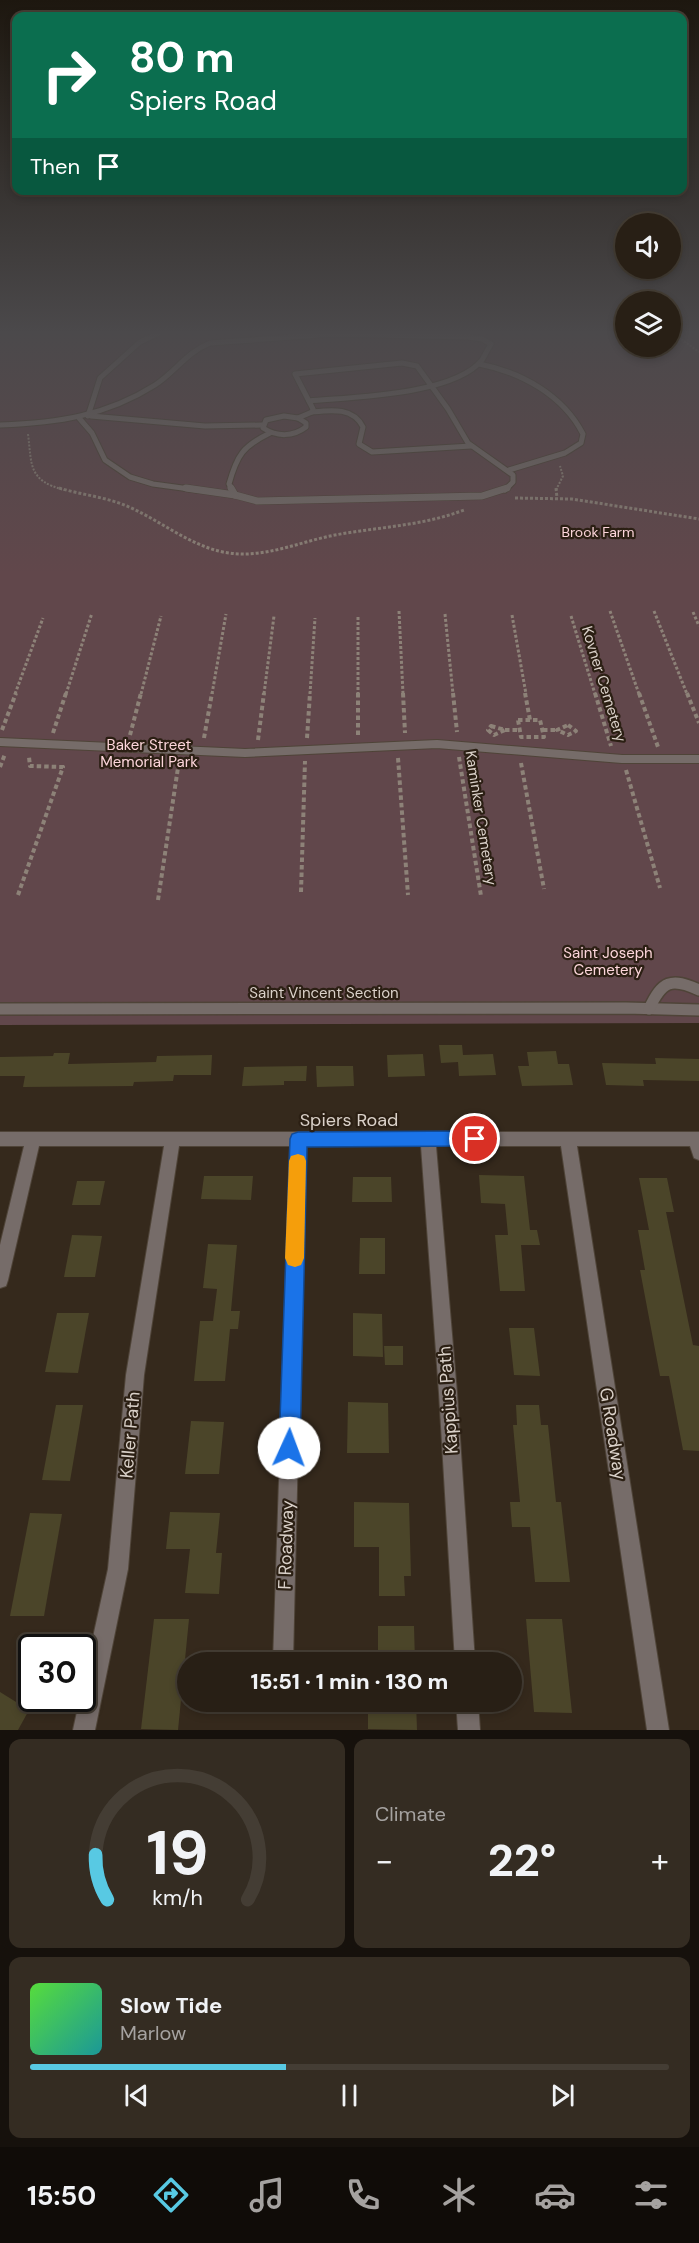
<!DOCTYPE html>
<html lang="en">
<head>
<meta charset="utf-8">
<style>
  body { margin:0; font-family:"DM Sans",sans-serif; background:#342c22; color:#f1f3f6; height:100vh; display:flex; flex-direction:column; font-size:22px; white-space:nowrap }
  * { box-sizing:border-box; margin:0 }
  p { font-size:20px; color:#a5a2a0 }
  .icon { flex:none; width:33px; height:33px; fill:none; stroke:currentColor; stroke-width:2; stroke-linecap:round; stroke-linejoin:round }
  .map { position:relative; height:1730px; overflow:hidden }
  .drawer { display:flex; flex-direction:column; gap:9px; padding:9px; background:#16110c; flex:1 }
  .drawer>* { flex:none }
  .banner { position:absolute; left:12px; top:12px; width:675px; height:183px; border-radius:12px; box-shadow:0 3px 9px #0003,0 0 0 2px #443d34; background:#0b6e4f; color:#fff; overflow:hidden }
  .tools { position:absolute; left:615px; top:213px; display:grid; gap:12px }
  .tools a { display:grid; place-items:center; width:66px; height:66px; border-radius:50%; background:#281f15; box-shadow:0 3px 9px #0003,0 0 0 2px #443d34; font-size:30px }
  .speed { position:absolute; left:18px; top:1634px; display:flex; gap:12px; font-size:30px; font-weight:700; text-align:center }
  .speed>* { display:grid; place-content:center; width:78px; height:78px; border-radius:50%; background:#281f15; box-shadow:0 3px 9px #0003,0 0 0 2px #443d34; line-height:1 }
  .speed .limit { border:3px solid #111; border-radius:9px; background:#fff; color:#111 }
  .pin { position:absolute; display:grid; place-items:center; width:51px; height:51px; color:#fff; margin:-26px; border:3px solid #fff; border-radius:50%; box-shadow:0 2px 6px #0007 }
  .me { position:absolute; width:66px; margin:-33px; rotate:2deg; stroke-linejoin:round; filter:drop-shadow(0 0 4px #0008) }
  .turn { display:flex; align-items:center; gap:21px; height:126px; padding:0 18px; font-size:27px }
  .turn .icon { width:78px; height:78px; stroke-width:2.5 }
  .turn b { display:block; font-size:42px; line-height:51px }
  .then { display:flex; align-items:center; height:57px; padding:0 18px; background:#0003; gap:12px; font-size:22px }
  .big { font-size:45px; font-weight:800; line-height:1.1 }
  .drawer .tile { flex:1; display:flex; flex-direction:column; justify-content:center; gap:9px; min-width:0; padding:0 21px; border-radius:12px; background:#342c22 }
  .drawer .dial { align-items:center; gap:0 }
  .dial svg { height:156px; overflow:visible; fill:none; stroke:#443d34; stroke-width:7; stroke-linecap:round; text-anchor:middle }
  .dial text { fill:#f1f3f6; stroke:none }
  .song { display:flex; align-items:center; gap:18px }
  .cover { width:72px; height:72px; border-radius:9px; background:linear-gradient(135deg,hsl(110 70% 55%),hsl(180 70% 35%)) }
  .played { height:6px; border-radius:3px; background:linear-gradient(90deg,#58c9e3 40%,#443d34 40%) }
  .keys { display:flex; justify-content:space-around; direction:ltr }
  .heat { display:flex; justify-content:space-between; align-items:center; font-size:33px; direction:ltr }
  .drawer .tiles { flex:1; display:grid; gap:9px; grid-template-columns:1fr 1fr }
  .tile:last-child { grid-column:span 2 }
  .trip { position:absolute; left:177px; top:1652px; width:345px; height:60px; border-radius:30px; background:#281f15; box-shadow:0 3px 9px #0003,0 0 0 2px #443d34; font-weight:800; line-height:60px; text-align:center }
  .tab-bar { display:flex; height:96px; justify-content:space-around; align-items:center; background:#100c08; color:#a5a2a0 }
  .tab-bar .icon { width:42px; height:42px }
  .tab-bar .current { color:#58c9e3 }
  .tab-bar b { font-size:27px; color:#f1f3f6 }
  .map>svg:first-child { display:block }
</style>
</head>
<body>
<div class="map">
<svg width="699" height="1730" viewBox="0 0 699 1730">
  <rect width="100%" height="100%" fill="#35291c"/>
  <path fill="#61474b" d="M0 330H625L626 346H670L671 330H699V1023L0 1025Z"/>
  <g fill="#4b4529">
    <path d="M439 1045H462L463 1055 493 1054 496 1075 459 1076 458 1062 441 1063Z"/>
    <path d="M556 1051 558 1064H569L573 1085 522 1086 518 1066H529L527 1052Z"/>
    <path d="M54 1053H70L68 1064 156 1062 157 1056 212 1055 211 1075H174L173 1081 134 1082 133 1086 23 1087 25 1076H0V1057L53 1056Z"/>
    <path d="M423 1054 425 1076 388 1077 387 1055Z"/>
    <path d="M655 1058 699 1059V1081L643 1080 644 1086 606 1085 602 1063 656 1064Z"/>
    <path d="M307 1066 306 1081H284V1085L242 1086 244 1067Z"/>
    <path d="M316 1066H353L354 1086 317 1087Z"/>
    <path d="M479 1175 524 1176 530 1230H537L540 1245H521L525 1291H500L495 1235H508L505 1204 481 1203Z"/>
    <path d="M204 1176H253L251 1200 201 1199Z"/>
    <path d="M353 1177H391L392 1202H352Z"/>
    <path d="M639 1178H667L674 1212H666L693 1345 699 1346V1451L683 1450 669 1376H660L640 1270H645L638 1230H649Z"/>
    <path d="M77 1181H105L100 1205H72Z"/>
    <path d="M72 1235 102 1236 95 1277H64Z"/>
    <path d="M360 1238H385V1274H359Z"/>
    <path d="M208 1244 237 1245 231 1311H240L238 1329H230L225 1381H194L200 1321H213L217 1289 203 1288Z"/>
    <path d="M57 1313H89L78 1373 45 1372Z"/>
    <path d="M353 1313 382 1314 383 1357 353 1356Z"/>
    <path d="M509 1328H534L540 1376 514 1375Z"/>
    <path d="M384 1346H403V1365H385Z"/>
    <path d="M348 1402 388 1403 389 1453H347Z"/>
    <path d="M56 1405H83L70 1481 42 1480Z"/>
    <path d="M516 1405H539L541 1425H548L556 1502H561L570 1582H535L530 1527H512L510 1502H520L513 1425H517Z"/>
    <path d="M191 1421 224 1422 219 1474H185Z"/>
    <path d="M354 1502 409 1503 411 1576H404L405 1596H379V1547H354Z"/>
    <path d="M170 1512 220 1513 216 1553H222L219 1594 185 1593 190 1549H166Z"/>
    <path d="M30 1513 62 1514 44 1616H10Z"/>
    <path d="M154 1619H189L178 1730 141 1729Z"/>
    <path d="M526 1619H562L572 1713 534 1712Z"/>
    <path d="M378 1626H414L415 1662H378Z"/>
    <path d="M0 1692 29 1710 18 1730H0Z"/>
    <path d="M368 1701H416L417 1730 368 1729Z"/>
  </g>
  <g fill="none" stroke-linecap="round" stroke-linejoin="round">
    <g stroke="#4f4438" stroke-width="7">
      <g id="lane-far3">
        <path d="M479 364C521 372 563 395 583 434L581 443 565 453 509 470"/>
        <path d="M312 412C331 410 353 407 363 427L359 444 372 452 471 446"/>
        <path d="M88 416 100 378 140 342 165 330"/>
        <path d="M91 416 205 426 262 425"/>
        <path d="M284 416 298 418 306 423V427C293 437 277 437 263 428L266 420Z"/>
        <path d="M79 418 92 433 105 460 130 477 153 484 197 490"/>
        <path d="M298 418 312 412 313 409 295 374 402 363 417 366 448 409 468 443 513 475V482L505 490"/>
        <path d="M0 425C57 423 106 416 155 385 175 372 187 352 210 343L333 334 469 337 482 339 491 344C488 349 485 355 482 360 454 395 352 397 309 401"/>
        <path d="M232 490 229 484C237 455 243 446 270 433"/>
      </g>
    </g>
    <g stroke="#4f4438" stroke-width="8">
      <g id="lane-far2">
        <path d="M186 488 235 495 257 501 482 496 507 488"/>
        <path d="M231 488 235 495"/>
      </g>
    </g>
    <g stroke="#4f4438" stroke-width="10">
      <path id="lane-far1" d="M0 742 245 753 437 744 622 759H699"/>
    </g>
    <g stroke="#4f4438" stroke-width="14">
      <g id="lane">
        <path d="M0 1009 626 1008 699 1010"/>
        <path d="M649 1009C662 981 671 977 699 990"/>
      </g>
    </g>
    <g stroke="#4f4438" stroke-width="2">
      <g id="street">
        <path d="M0 1132H699V1160L694 1158 690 1146H577L669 1730H647L561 1146H436L457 1393 475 1662H455L439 1393 421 1146H305L293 1662H273L290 1146H179L144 1375 128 1569 95 1730H73L80 1698H82V1687L108 1569 126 1375 164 1146H39L8 1280 6 1286 0 1288V1245L24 1146H0Z"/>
        <path d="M456 1701H478L480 1730H458Z"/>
      </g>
    </g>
    <g stroke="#8d8278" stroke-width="2" stroke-dasharray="2 1.5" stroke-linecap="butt">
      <path d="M670 331 699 352"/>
      <path d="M28 434C32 466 28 480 64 490"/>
      <path d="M556 490 563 476 560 466"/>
    </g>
    <g stroke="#8d8278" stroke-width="3" stroke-dasharray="3 2" stroke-linecap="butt">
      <path d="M59 488C82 495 107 497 129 507 161 521 189 545 223 552 262 560 298 542 335 535 378 527 422 526 464 510"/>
      <path d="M556 488 557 498"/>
      <path d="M515 498 572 499 699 519"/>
      <path d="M399 611 403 694"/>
      <path d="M610 611 639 694"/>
      <path d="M654 611 687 694"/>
      <path d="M693 612 699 626"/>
      <path d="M445 614 453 694"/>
      <path d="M512 615 526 694"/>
      <path d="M571 616 595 694"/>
      <path d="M358 617V694"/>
      <path d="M15 694 43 618"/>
      <path d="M66 694 92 613"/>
      <path d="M141 694 161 616"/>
      <path d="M212 694 226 614"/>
      <path d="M264 694 274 616"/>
      <path d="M310 694 315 618"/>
    </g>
    <g stroke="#8d8278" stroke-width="4" stroke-dasharray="4.5 3" stroke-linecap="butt">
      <path d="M358 693V736"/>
      <path d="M403 693 405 733"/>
      <path d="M453 693 457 732"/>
      <path d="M525 693 530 720"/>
      <path d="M595 693 611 746"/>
      <path d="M639 693 658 747"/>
      <path d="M687 693 699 723"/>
      <path d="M518 720H540L544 737H521Z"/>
      <path d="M568 725 576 731 568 735 557 730Z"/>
      <path d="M491 726 505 730 494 735 488 730Z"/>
      <path d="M2 730 16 693"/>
      <path d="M505 730H520"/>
      <path d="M543 730H557"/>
      <path d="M53 733 66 693"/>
      <path d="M130 735 141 693"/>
      <path d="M204 738 212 693"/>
      <path d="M307 738 310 693"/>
      <path d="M258 740 264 693"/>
      <path d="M459 757 481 896"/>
      <path d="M398 758 408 895"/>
      <path d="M521 763 544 889"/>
      <path d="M0 767 5 754"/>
      <path d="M626 770 660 888"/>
      <path d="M301 892 305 761"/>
      <path d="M18 895 63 767 30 766 29 757"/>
      <path d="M158 900 179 761"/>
    </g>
    <use href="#lane-far3" stroke="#766c69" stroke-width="5"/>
    <use href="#lane-far2" stroke="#766c69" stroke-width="7"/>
    <use href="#lane-far1" stroke="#766c69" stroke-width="8"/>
    <use href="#lane" stroke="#766c69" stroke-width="11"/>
    <use href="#street" fill="#766c69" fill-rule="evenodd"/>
  </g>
  <linearGradient id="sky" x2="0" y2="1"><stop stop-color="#1d170f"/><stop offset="0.58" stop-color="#4b494b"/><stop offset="1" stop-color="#4b494b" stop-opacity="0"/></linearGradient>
  <rect width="699" height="573" fill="url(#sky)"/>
  <path fill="#1a73e8" stroke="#114b97" stroke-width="1.5" d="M475 1131 481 1134 484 1139 481 1144 475 1146 307 1147 300 1448 296 1456 289 1459 282 1456 279 1448 290 1139 292 1134 298 1132Z"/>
  <path fill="#f59e0b" d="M298 1154 304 1156 306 1161 304 1258 301 1265 295 1267 288 1265 285 1258 289 1161 291 1156Z"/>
  <g text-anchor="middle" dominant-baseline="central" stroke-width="4.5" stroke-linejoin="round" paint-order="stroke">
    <g font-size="14" fill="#fdd6db" stroke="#2b1f13">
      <text x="598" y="532">Brook Farm</text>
    </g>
    <g font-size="15" fill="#dad1c9" stroke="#2b1f13">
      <text transform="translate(604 684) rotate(73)">Kovner Cemetery</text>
      <text transform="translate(481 818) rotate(81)">Kaminker Cemetery</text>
      <text x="324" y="993">Saint Vincent Section</text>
    </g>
    <g font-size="15" fill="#fdd6db" stroke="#2b1f13">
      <text x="149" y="745">Baker Street<tspan x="149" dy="17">Memorial Park</tspan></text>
      <text x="608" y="953">Saint Joseph<tspan x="608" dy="17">Cemetery</tspan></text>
    </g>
    <g font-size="18" fill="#dad1c9" stroke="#2b1f13">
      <text x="349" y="1120">Spiers Road</text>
      <text transform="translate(448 1400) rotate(-94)">Kappius Path</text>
      <text transform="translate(613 1434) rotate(81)">G Roadway</text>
      <text transform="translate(130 1435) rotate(-85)">Keller Path</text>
      <text transform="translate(286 1545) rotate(-88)">F Roadway</text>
    </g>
  </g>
</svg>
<div class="tools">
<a><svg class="icon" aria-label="sound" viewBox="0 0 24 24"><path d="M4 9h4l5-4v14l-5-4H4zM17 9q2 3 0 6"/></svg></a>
<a><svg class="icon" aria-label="layers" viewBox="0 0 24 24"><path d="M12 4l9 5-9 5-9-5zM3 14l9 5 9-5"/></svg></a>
</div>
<div class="speed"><div class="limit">30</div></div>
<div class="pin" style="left:475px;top:1139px;background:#d93025"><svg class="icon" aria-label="arrive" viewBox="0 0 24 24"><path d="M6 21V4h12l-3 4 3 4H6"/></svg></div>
<svg class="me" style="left:289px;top:1448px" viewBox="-20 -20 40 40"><circle r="19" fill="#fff"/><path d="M0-13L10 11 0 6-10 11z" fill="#1a73e8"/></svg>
<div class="trip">15:51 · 1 min · 130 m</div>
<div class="banner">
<div class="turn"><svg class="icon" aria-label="right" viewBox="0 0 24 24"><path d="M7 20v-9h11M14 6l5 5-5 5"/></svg><div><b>80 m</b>Spiers Road</div></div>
<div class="then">Then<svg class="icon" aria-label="arrive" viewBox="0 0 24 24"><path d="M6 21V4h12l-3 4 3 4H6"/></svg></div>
</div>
</div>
<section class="drawer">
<div class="tiles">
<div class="tile dial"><svg viewBox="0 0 100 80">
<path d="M14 69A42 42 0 1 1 86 69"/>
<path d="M14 69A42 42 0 0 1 8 46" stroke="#58c9e3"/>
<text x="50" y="56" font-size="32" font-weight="700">19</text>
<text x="50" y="72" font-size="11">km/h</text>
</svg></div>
<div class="tile"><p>Climate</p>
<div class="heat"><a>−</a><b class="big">22°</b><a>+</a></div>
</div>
<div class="tile">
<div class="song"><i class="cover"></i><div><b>Slow Tide</b><p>Marlow</p></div></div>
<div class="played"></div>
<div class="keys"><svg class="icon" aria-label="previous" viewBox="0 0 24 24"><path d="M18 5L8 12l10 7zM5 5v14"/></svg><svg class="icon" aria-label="pause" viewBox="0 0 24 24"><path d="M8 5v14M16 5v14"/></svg><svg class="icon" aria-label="next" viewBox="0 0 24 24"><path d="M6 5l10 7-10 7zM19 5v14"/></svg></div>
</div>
</div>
</section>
<nav class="tab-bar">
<b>15:50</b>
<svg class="icon current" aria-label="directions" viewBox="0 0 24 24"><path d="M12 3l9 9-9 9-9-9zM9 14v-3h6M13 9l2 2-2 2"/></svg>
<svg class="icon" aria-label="music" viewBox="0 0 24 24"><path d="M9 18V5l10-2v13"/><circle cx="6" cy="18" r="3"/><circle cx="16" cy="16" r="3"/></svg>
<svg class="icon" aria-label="phone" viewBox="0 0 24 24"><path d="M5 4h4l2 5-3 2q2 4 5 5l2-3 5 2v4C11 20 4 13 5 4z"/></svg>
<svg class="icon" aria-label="climate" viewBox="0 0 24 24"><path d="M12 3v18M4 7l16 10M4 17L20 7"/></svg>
<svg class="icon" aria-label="car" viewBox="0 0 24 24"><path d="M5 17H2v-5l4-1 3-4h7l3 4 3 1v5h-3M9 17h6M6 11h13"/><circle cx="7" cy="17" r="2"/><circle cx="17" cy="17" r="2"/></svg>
<svg class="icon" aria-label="filters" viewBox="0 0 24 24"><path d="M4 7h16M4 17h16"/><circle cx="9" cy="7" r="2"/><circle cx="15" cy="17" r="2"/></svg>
</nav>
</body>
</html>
